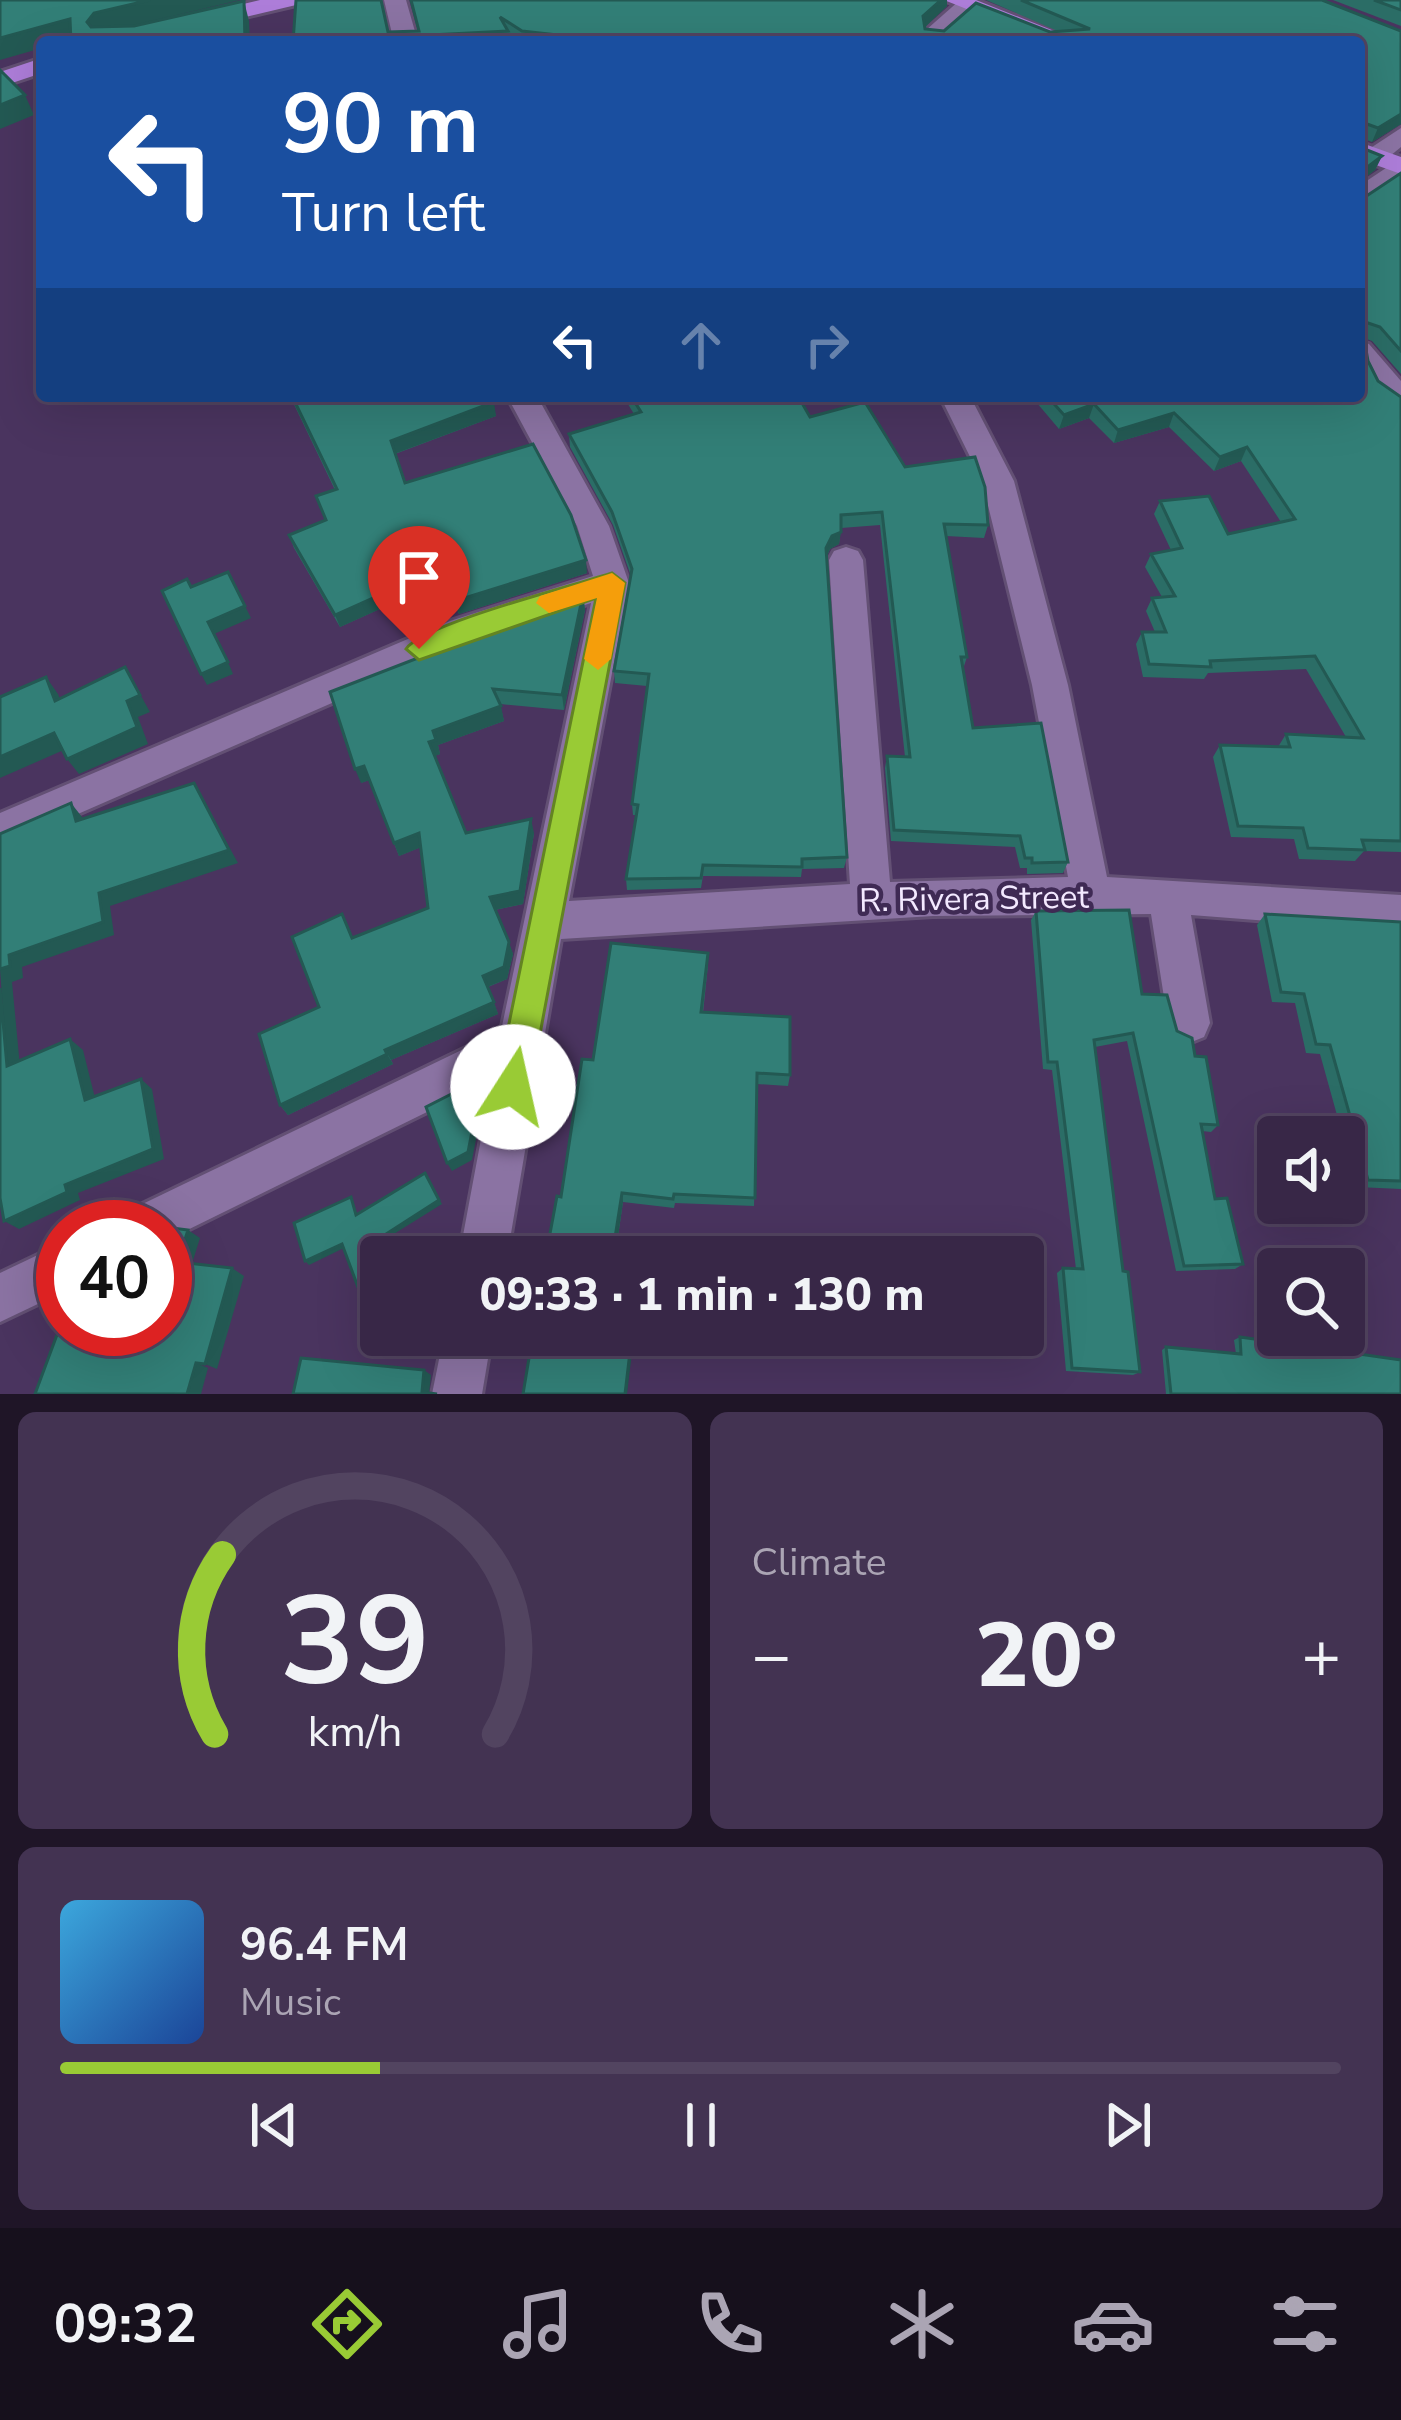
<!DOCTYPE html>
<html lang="en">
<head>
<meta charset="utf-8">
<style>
  body { margin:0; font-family:"Nunito Sans",sans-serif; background:#433352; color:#f1f3f6; height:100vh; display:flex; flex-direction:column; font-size:45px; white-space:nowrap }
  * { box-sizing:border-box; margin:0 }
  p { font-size:39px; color:#aba5b4 }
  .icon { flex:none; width:66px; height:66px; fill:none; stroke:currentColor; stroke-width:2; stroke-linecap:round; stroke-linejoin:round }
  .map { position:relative; height:1394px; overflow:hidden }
  .details { display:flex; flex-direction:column; gap:18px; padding:18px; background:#1f1527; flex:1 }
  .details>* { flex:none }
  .banner { position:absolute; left:36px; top:36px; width:1329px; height:366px; border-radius:12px; box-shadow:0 12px 48px #0002,0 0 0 3px #524460; background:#1a4fa0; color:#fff; overflow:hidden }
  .controls { position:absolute; left:1257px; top:1116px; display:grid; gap:24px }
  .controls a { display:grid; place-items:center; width:108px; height:108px; border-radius:12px; background:#382747; box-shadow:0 12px 48px #0002,0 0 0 3px #524460; font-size:60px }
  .speed { position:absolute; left:36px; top:1200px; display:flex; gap:24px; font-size:60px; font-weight:700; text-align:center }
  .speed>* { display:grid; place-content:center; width:156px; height:156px; border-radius:50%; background:#382747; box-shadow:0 12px 48px #0002,0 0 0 3px #524460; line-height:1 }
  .speed .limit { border:18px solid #d22; background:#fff; color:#111 }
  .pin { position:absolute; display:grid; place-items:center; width:102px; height:102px; color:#fff; margin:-123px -51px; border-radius:50% 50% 50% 0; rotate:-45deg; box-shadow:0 0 12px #0007 }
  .pin .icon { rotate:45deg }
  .me { position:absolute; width:132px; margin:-66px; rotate:10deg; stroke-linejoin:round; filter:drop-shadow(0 0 9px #0008) }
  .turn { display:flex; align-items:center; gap:42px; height:252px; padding:0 48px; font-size:54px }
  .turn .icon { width:156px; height:156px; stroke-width:2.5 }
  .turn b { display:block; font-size:84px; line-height:102px }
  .lanes { display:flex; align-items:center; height:114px; padding:0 48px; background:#0003; justify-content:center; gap:60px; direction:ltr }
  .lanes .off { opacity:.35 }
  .big { font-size:90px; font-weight:800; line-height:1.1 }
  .details .tile { flex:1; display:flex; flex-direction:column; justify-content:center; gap:18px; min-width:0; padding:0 42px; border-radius:18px; background:#433352 }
  .details .dial { align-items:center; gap:0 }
  .dial svg { height:312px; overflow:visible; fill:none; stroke:#524460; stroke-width:7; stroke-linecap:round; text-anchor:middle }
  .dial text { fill:#f1f3f6; stroke:none }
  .song { display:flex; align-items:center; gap:36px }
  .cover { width:144px; height:144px; border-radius:18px; background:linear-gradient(135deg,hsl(200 70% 55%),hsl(220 70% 35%)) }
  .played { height:12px; border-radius:6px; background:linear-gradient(90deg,#99cb35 25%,#524460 25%) }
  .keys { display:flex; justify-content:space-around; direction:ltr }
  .heat { display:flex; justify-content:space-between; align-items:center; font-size:66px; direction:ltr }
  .details .tiles { flex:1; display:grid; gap:18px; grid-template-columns:1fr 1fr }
  .tile:last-child { grid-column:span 2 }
  .trip { position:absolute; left:360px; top:1236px; width:684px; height:120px; border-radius:12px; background:#382747; box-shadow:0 12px 48px #0002,0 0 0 3px #524460; font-weight:800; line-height:120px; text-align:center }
  .dock { display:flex; height:192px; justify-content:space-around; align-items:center; background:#16101c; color:#aba5b4 }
  .dock .icon { width:84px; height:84px }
  .dock .active { color:#99cb35 }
  .dock b { font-size:54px; color:#f1f3f6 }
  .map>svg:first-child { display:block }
</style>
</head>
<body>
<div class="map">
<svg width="1401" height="1394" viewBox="0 0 1401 1394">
  <rect width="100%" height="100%" fill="#4a345f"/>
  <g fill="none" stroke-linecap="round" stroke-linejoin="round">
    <g stroke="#635074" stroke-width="6">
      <g id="minor">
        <path d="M384 0H406L418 42H394Z"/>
        <path d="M960 0 980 4 942 40H926V30Z"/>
        <path d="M1401 128V147L1384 161H1366L1362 156 1366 151Z"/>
        <path d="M1401 158V179L1359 207V186Z"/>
        <path d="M1359 341 1369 344 1401 381V411C1371 403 1359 369 1359 341Z"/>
        <path d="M507 396H537L609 526 629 583 569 901 850 884 829 560 834 551 846 547 858 551 863 560 890 882 1068 877 1032 685 982 481 940 396H970L1014 481 1068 685 1107 877 1401 895V931L1191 915 1210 1023 1204 1037 1189 1043 1174 1037 1168 1023 1151 914 933 916 561 939 507 1257H459L492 1080 165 1241V1227H121L128 1211 501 1031 591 603 474 641 0 848V813L450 621 593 576 577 526Z"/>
        <path d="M63 1243V1292L0 1322V1273Z"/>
        <path d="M444 1335H492L482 1394H432Z"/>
      </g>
    </g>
    <g stroke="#635074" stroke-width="6">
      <g id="major">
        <path d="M260 0H299L296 5 140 42H99L103 37Z"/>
        <path d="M944 0H976L1082 42H1049Z"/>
        <path d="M42 58V73L0 87V72Z"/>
        <path d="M1359 142 1401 157V174L1359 159Z"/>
      </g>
    </g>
    <use href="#minor" fill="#8b73a3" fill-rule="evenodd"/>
    <use href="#major" fill="#ad7dd9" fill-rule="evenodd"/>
  </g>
  <g fill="#2b6d66">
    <path d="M296 0H381L388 32 418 31 410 0H947V6L925 27V29L944 31 976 3 1050 32H1060L986 0H1322L1401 31V124L1372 142 1361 138 1362 148 1382 156 1375 170 1362 180 1365 197 1401 173V374L1372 341 1364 338 1368 361 1378 381 1401 397V852L1364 851 1355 861 1299 859 1294 839 1231 837 1213 757 1220 745 1278 747 1286 734 1346 737 1306 669 1208 673 1204 679 1143 677 1136 644 1142 632H1155L1146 611 1152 598 1162 597 1145 567 1151 554 1171 550 1154 514 1160 501 1209 496 1228 534 1281 522 1241 461 1214 471 1169 427 1114 443 1089 418 1059 429 1031 396H1359V42H520L508 35 509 42H293Z"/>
    <path d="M1333 0H1401V26Z"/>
    <path d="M290 396H490L496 416 395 454 405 483 587 573 459 614 444 580 340 627 294 548 289 535 325 520 335 490Z"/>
    <path d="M623 396 721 399 751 398 810 417 905 467 988 525 984 538 946 536 967 657 963 669 973 728 1068 862 1063 873 1027 874V868H1020L1015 847 891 841 885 768 887 756 905 757 880 525 841 528 839 544 830 549 827 556 847 857 844 868 802 869 801 877 703 876 701 888 627 890 626 879 636 815H633L632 804 647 686 615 683 614 671 631 576 613 525 570 447 569 434 634 414Z"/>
    <path d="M583 594 585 610 564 710 500 704 504 721 438 745 440 754 434 756 466 833H534L523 904 495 910 513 954 507 979 488 987 498 1014 391 1060 393 1064 288 1115 280 1105 319 1007 353 937 428 908 421 847 399 856 369 780 361 783Z"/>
    <path d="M1036 911 1142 994 1177 1031 1195 1056 1218 1125 1211 1132 1202 1131 1215 1199 1243 1264 1235 1269 1176 1271 1127 1041 1095 1047 1123 1271 1140 1372 1133 1375 1066 1371 1057 1273 1063 1268 1076 1269 1052 1070 1043 1069 1031 920Z"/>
    <path d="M1265 914 1401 922V1189L1357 1187 1320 1054 1306 1053 1295 1003 1272 1002 1257 925Z"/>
    <path d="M708 965 703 1013 790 1075 788 1086 757 1084 754 1206 675 1203 674 1208 623 1202 615 1257H539L546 1255 593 1060Z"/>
    <path d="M1240 1337 1401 1394H1166L1162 1350 1166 1347 1236 1354 1234 1340Z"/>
  </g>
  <g fill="#235953">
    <path d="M150 0H240L102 33 87 22 94 13Z"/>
    <path d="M941 0H947V6L922 30 923 16Z"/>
    <path d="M244 1 249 21 250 42H245Z"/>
    <path d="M70 19 78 38 65 42H42V48L0 60V38Z"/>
    <path d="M25 95 34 115 0 129V105Z"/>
    <path d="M1401 114V124L1372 142 1378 128Z"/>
    <path d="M1382 156 1375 170 1359 182 1361 172Z"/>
    <path d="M494 402 496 416 394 454 391 441Z"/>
    <path d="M1094 404 1089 418 1059 429 1064 415Z"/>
    <path d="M1174 413 1169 427 1114 443 1118 430Z"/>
    <path d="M1247 447 1241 461 1214 471 1220 457Z"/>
    <path d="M841 532 839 544 830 549 825 560 826 548 832 536Z"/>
    <path d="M586 560 587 573 459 614 455 601Z"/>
    <path d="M440 568 444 580 340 627 335 615Z"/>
    <path d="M583 594 585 610 564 710 562 695Z"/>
    <path d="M245 606 251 618 214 634 208 622Z"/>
    <path d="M228 662 233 674 207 685 201 674Z"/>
    <path d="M125 667 150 712 138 717 148 744 79 774 67 759 127 701Z"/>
    <path d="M46 677 58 694 67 717 55 701Z"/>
    <path d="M501 706 504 721 438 745 440 754 433 757 429 742 433 731Z"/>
    <path d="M54 733 66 749 0 778V757Z"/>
    <path d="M364 766 370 780 361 783 355 769Z"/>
    <path d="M194 783 238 863 110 906 114 935 22 967 23 978 12 982 21 1077 7 1066 0 969 9 955 99 893Z"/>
    <path d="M71 803 82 817 87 835 76 821Z"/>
    <path d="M531 819 534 833 523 904 494 910 490 897Z"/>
    <path d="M419 833 424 846 399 856 394 843Z"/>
    <path d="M509 942 513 954 507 979 487 987 483 976Z"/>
    <path d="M494 1002 498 1014 391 1060 385 1050Z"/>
    <path d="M70 1039 83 1050 98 1110 85 1100Z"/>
    <path d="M387 1054 393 1064 288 1115 280 1105Z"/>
    <path d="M141 1079 152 1089 164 1159 78 1193 80 1200 19 1229 4 1221 65 1185Z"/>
    <path d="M478 1101 482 1109 472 1160 452 1171 447 1163Z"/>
    <path d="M425 1173 442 1204 389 1237 396 1257H395L386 1234Z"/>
    <path d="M622 1193 623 1202 615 1257H612Z"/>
    <path d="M188 1230 200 1238 190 1270 178 1262Z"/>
    <path d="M342 1244 346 1247 309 1265 305 1261Z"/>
    <path d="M232 1268 244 1276 217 1369 205 1364Z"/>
    <path d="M381 1297V1301L368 1309 365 1306Z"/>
    <path d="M632 1335H634L627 1394H625Z"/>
    <path d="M196 1363 208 1368 201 1394H187Z"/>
    <path d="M424 1370 431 1375 429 1394 422 1392Z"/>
  </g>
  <g fill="#327f77" stroke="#235953" stroke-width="3">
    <path d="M0 0H150L94 13 87 22 91 27 134 26 244 1 245 42H71L70 19 0 38Z"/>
    <path d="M296 0H381L388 32 419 31 411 0H941L923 16 925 29 944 31 976 3 1050 32 1090 29 1021 0H1322L1401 31V114L1378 128 1367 124 1361 128 1362 148 1382 156 1361 172 1365 197 1401 173V351L1380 327 1368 323 1362 327 1368 361 1378 381 1401 397V841L1362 840 1365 850 1308 848 1303 828 1238 826 1220 745 1290 747 1286 734 1363 738 1315 656 1210 661 1211 667 1149 664 1142 632H1166L1152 598 1175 596 1151 554 1182 548 1160 501 1209 496 1228 534 1295 519 1247 447 1220 457 1174 413 1118 430 1094 404 1064 415 1047 396H1359V42H620L522 31 500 17 508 31 393 37 394 42H293Z"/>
    <path d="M1374 0H1401V10Z"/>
    <path d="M0 70 25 95 0 105Z"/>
    <path d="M292 396H490L494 402 391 441 405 483 533 444 571 515 586 560 455 601 440 568 335 615 289 535 326 520 316 496 337 489Z"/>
    <path d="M631 396H720L721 399 733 396 751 398 798 396 810 417 865 402 905 467 975 457 985 487 988 525 944 524 967 657H961L973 728 1041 723 1068 862 1032 863V858H1025L1020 836 894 830 887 756 910 757 882 512 841 515V532L832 536 826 548 847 857 802 859V867L703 865 701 878 626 879 638 805 632 804 649 674 614 671 632 569 612 512 569 434 641 412Z"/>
    <path d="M228 572 245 606 208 622 228 662 201 674 162 591 187 579 191 587Z"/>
    <path d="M583 594 562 695 493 689 501 706 433 731 436 740 429 742 466 833 531 819 520 891 490 897 509 942 504 967 483 976 494 1002 385 1050 387 1054 280 1105 259 1034 319 1007 292 937 342 914 352 938 428 908 419 833 394 843 364 766 355 769 330 692Z"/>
    <path d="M125 667 140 695 127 701 137 727 67 759 54 733 0 757V697L46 677 55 701Z"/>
    <path d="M194 783 229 850 99 893 103 922 9 955 10 966 0 969V834L71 803 76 821Z"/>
    <path d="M1129 910 1142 994 1167 995 1177 1031 1192 1038 1195 1056 1206 1057 1218 1125 1201 1124 1215 1199 1227 1198 1243 1264 1184 1266 1133 1033 1094 1040 1123 1271 1128 1272 1140 1372 1072 1368 1063 1268 1083 1269 1057 1062H1048L1036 911Z"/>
    <path d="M1265 914 1401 922V1181L1368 1180 1330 1045 1316 1044 1304 994 1281 992Z"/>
    <path d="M611 943 708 953 701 1012 790 1017V1075L757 1073 755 1198 674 1194 673 1199 622 1193 612 1257H539L540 1254 546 1255 557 1196 561 1197 582 1059 593 1060Z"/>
    <path d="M0 988 7 1066 70 1039 85 1100 141 1079 153 1149 65 1185 67 1192 4 1221 0 1198Z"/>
    <path d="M471 1084 478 1101 468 1152 447 1163 426 1107Z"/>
    <path d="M425 1173 439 1200 386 1234 395 1257H381V1297L365 1306 342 1244 305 1261 294 1223 351 1197 356 1215Z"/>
    <path d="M172 1228 188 1230 178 1262 232 1268 205 1364 196 1363 187 1394H35L61 1324H63V1329H165V1230Z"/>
    <path d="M525 1335H632L625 1394H523L530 1352 522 1351Z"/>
    <path d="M1240 1337 1401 1360V1394H1171L1166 1347 1241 1354Z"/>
    <path d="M301 1358 424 1370 422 1392 437 1394H293Z"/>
  </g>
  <path fill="#99cb35" stroke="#638422" stroke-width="3" d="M612 573 625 583 530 1087 525 1098 513 1103 501 1098 496 1087 596 598 419 660 406 649C422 624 576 585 612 573Z"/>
  <path fill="#f59e0b" d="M612 573 625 583 611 659 598 670 584 659 597 598 549 613 536 603 540 596Z"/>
  <g text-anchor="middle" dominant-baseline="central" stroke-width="9" stroke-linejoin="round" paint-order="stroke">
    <g font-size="33" fill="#f3e9ff" stroke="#3f2a54">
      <text transform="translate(974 899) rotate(-1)">R. Rivera Street</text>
    </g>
  </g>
</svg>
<div class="controls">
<a><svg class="icon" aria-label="sound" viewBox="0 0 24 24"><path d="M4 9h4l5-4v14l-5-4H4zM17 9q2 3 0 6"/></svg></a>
<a><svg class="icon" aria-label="search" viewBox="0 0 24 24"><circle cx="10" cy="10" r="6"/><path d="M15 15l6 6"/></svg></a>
</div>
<div class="speed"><div class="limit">40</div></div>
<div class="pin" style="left:419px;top:649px;background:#d93025"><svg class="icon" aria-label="arrive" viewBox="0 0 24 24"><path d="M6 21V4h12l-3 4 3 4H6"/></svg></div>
<svg class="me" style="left:513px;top:1087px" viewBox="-20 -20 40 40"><circle r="19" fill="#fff"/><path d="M0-13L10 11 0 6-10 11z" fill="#99cb35"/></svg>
<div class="trip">09:33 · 1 min · 130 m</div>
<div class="banner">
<div class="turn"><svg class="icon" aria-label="left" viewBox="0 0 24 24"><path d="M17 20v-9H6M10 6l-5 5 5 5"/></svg><div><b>90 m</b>Turn left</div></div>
<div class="lanes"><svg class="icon" aria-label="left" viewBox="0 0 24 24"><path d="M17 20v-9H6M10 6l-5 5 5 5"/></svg><svg class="icon off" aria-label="ahead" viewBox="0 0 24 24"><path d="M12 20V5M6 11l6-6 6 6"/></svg><svg class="icon off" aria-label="right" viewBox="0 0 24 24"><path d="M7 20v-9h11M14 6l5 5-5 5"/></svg></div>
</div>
</div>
<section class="details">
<div class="tiles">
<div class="tile dial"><svg viewBox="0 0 100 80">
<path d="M14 69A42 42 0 1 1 86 69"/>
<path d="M14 69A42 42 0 0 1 16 23" stroke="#99cb35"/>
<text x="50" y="56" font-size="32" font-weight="700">39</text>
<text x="50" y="72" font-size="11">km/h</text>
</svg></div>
<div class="tile"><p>Climate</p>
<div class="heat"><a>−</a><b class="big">20°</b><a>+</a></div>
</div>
<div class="tile">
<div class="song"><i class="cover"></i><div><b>96.4 FM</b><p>Music</p></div></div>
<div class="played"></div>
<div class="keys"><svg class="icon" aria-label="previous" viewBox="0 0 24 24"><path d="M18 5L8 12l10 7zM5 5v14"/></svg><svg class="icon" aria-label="pause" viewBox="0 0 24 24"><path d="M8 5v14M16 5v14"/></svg><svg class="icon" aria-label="next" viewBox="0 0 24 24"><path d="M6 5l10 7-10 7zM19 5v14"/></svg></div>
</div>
</div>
</section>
<nav class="dock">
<b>09:32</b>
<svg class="icon active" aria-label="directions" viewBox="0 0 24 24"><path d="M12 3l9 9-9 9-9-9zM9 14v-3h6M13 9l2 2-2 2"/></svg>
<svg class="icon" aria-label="music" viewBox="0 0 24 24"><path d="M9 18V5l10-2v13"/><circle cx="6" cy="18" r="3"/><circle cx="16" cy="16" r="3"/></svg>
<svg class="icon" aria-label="phone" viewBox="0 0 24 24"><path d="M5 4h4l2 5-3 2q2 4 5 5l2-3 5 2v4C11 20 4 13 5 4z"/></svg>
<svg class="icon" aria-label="climate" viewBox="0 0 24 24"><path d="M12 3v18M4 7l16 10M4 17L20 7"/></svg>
<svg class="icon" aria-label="car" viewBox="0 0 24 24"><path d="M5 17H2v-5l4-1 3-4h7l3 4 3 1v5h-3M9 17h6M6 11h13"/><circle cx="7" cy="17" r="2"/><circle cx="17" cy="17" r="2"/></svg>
<svg class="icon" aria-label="filters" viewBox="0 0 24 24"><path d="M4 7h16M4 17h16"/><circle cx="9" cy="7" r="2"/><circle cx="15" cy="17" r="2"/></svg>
</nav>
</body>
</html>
